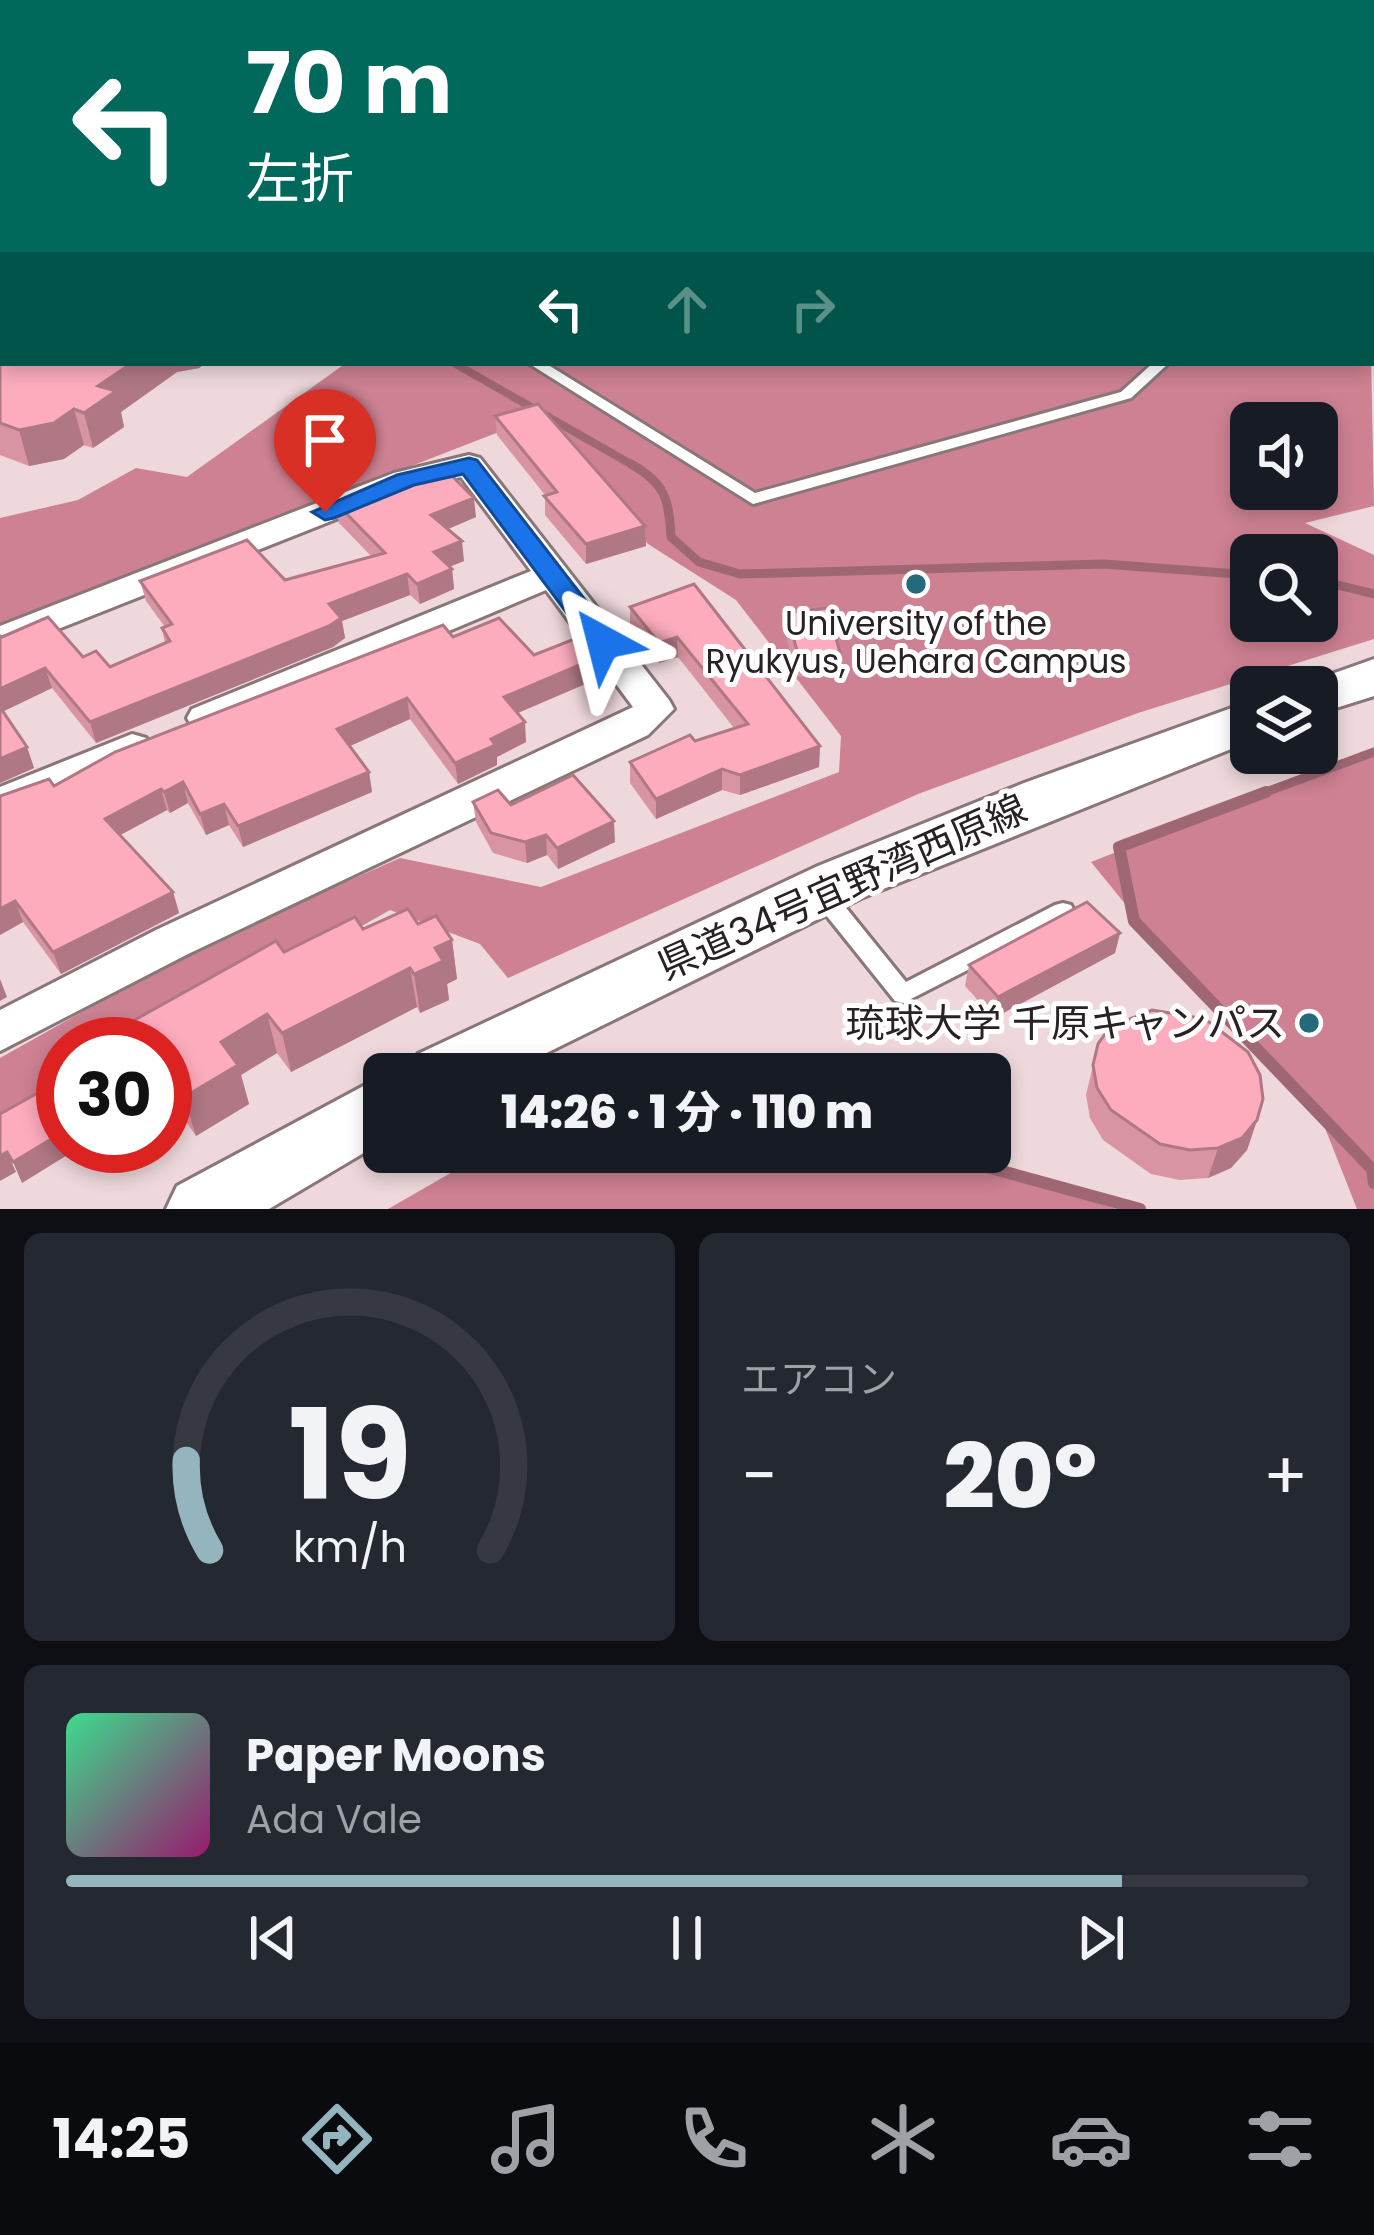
<!DOCTYPE html>
<html lang="ja">
<head>
<meta charset="utf-8">
<style>
  body { margin:0; font-family:Poppins,"Noto Sans JP",sans-serif; background:#242831; color:#f1f3f6; height:100vh; display:flex; flex-direction:column; font-size:45px; white-space:nowrap }
  * { box-sizing:border-box; margin:0 }
  p { font-size:39px; color:#9ea1a6 }
  .icon { flex:none; width:66px; height:66px; fill:none; stroke:currentColor; stroke-width:2; stroke-linecap:round; stroke-linejoin:round }
  .map { position:relative; height:1209px; overflow:hidden }
  .side { display:flex; flex-direction:column; gap:24px; padding:24px; background:#0d0f14; flex:1 }
  .side>* { flex:none }
  .hud { position:absolute; left:0px; top:0px; width:1374px; height:366px; box-shadow:0 6px 18px #0003; background:#00695c; color:#fff; overflow:hidden }
  .buttons { position:absolute; left:1230px; top:402px; display:grid; gap:24px }
  .buttons a { display:grid; place-items:center; width:108px; height:108px; border-radius:18px; background:#171b24; box-shadow:0 6px 18px #0003; font-size:60px }
  .speed { position:absolute; left:36px; top:1017px; display:flex; gap:24px; font-size:60px; font-weight:700; text-align:center }
  .speed>* { display:grid; place-content:center; width:156px; height:156px; border-radius:50%; background:#171b24; box-shadow:0 6px 18px #0003; line-height:1 }
  .speed .limit { border:18px solid #d22; background:#fff; color:#111 }
  .pin { position:absolute; display:grid; place-items:center; width:102px; height:102px; color:#fff; margin:-123px -51px; border-radius:50% 50% 50% 0; rotate:-45deg; box-shadow:0 0 12px #0007 }
  .pin .icon { rotate:45deg }
  .me { position:absolute; width:132px; margin:-66px; rotate:322deg; stroke-linejoin:round; filter:drop-shadow(0 0 9px #0008) }
  .turn { display:flex; align-items:center; gap:42px; height:252px; padding:0 48px; font-size:54px }
  .turn .icon { width:156px; height:156px; stroke-width:2.5 }
  .turn b { display:block; font-size:84px; line-height:102px }
  .lanes { display:flex; align-items:center; height:114px; padding:0 48px; background:#0003; justify-content:center; gap:60px; direction:ltr }
  .lanes .off { opacity:.35 }
  .big { font-size:90px; font-weight:800; line-height:1.1 }
  .side .card { flex:1; display:flex; flex-direction:column; justify-content:center; gap:18px; min-width:0; padding:0 42px; border-radius:18px; background:#242831 }
  .side .dial { align-items:center; gap:0 }
  .dial svg { height:312px; overflow:visible; fill:none; stroke:#363941; stroke-width:7; stroke-linecap:round; text-anchor:middle }
  .dial text { fill:#f1f3f6; stroke:none }
  .song { display:flex; align-items:center; gap:36px }
  .cover { width:144px; height:144px; border-radius:18px; background:linear-gradient(135deg,hsl(150 70% 55%),hsl(320 70% 35%)) }
  .played { height:12px; border-radius:6px; background:linear-gradient(90deg,#95b5be 85%,#363941 85%) }
  .keys { display:flex; justify-content:space-around; direction:ltr }
  .heat { display:flex; justify-content:space-between; align-items:center; font-size:66px; direction:ltr }
  .side .tiles { flex:1; display:grid; gap:24px; grid-template-columns:1fr 1fr }
  .card:last-child { grid-column:span 2 }
  .trip { position:absolute; left:363px; top:1053px; width:648px; height:120px; border-radius:18px; background:#171b24; box-shadow:0 6px 18px #0003; font-weight:800; line-height:120px; text-align:center }
  .dock { display:flex; height:192px; justify-content:space-around; align-items:center; background:#090b0e; color:#9ea1a6 }
  .dock .icon { width:84px; height:84px }
  .dock .on { color:#95b5be }
  .dock b { font-size:54px; color:#f1f3f6 }
  .map>svg:first-child { display:block }
</style>
</head>
<body>
<div class="map">
<svg width="1374" height="1209" viewBox="0 0 1374 1209">
  <rect width="100%" height="100%" fill="#eed8dc"/>
  <g fill="#cd8192" fill-rule="evenodd">
    <path d="M275 0H717L725 3H273Z"/>
    <path d="M1371 354 1374 506 1305 523 1374 555V639L1138 713 918 794 508 978 480 944 390 910 153 1044H63V1095L0 1131V1058L196 948 400 858 541 887 839 772 841 736 736 600 648 544 549 433 504 430 0 626V518L78 500 136 468 187 477 346 363H1371ZM1251 423H1317V489H1251ZM1251 555H1317V621H1251Z"/>
    <path d="M1374 751V1209H1357L1325 1128 1179 970 1091 862Z"/>
    <path d="M487 1152H923L1117 1209H388Z"/>
  </g>
  <g fill="none" stroke-linecap="round" stroke-linejoin="round">
    <path stroke="#9f6773" stroke-width="8" d="M454 363 636 467"/>
    <g stroke="#9f6773" stroke-width="9">
      <path d="M631 464C665 483 669 499 671 537L699 562 740 574 1104 564 1251 575"/>
      <path d="M1317 580 1374 594"/>
      <path d="M1258 795 1374 752"/>
    </g>
    <g stroke="#9f6773" stroke-width="12">
      <path d="M1266 792 1119 847 1134 921 1372 1169 1374 1183"/>
      <path d="M687 1152 936 1153 1140 1209"/>
    </g>
    <g stroke="#897679" stroke-width="6">
      <g id="service">
        <path d="M167 0H183L187 3H171Z"/>
        <path d="M254 0H264L265 1 250 3Z"/>
        <path d="M1371 272 1374 273V281L1371 280Z"/>
        <path d="M528 363H545L755 493 1121 392 1153 363H1169L1131 398 753 504Z"/>
        <path d="M822 886 830 888 906 982 1055 905 1063 903 1071 905 1074 911 1071 917 903 1003 895 1001 814 900 811 894 814 888Z"/>
      </g>
    </g>
    <g stroke="#897679" stroke-width="6">
      <g id="minor">
        <path d="M1280 0H1300L1301 3H1281Z"/>
        <path d="M1338 0H1358L1359 3H1339Z"/>
        <path d="M469 455 480 458 669 700 674 709 648 735 188 954 0 1051V1010L156 930 633 707 546 590 220 727H192L187 718 192 709 531 571 461 477 417 487 0 652V626L394 473Z"/>
        <path d="M132 734 146 738 152 748 146 758 0 818V787Z"/>
      </g>
    </g>
    <g stroke="#897679" stroke-width="6">
      <g id="secondary">
        <rect x="1371" y="95" width="3" height="20"/>
        <path d="M1374 659V696L1317 714V687H1295Z"/>
        <path d="M1251 701V741L861 898 504 1074H408L418 1054 818 866 1024 783Z"/>
        <path d="M384 1075V1141L269 1209H166L177 1186Z"/>
      </g>
    </g>
    <g stroke="#ad6778" stroke-width="63">
      <g id="primary">
        <path d="M1063 3 1085 0"/>
        <path d="M0 306 3 304"/>
      </g>
    </g>
    <use href="#service" fill="#fff" fill-rule="evenodd"/>
    <use href="#minor" fill="#fff" fill-rule="evenodd"/>
    <use href="#secondary" fill="#fff" fill-rule="evenodd"/>
    <use href="#primary" stroke="#f8bbc9" stroke-width="57"/>
  </g>
  <g fill="#d994a3">
    <path d="M0 323 3 363H206L199 368 177 372 121 412 124 427 93 448 84 445 64 459 29 466 0 455Z"/>
    <path d="M495 416 645 526 646 546 586 564 545 515V495L497 435Z"/>
    <path d="M336 503 476 517 448 529 464 561 449 567 452 569 454 589 420 604 410 595 342 621 345 638 333 647 96 743 52 688 3 711 27 747 34 768 0 783V636L83 657 110 667 165 643 162 628 165 627 146 601 140 581 285 580 372 557 339 523Z"/>
    <path d="M694 584 820 746 819 767 740 795 722 790 656 819 630 783V762L734 728 678 657 659 663 630 626V607Z"/>
    <path d="M786 613 840 653 838 674 798 677 785 633Z"/>
    <path d="M453 637 534 655 596 658 597 679 517 713 526 742 497 757V765L458 784 410 719 350 746 369 772 372 792 243 847 229 825 206 835 188 803 170 813 167 810 120 835 173 892 179 913 61 974 23 922 0 935 54 786Z"/>
    <path d="M473 802 511 805 615 842 558 869 547 855 527 863 493 853 476 822Z"/>
    <path d="M418 924 452 940 457 979 447 984 449 1000 420 1013 417 1007 291 1072 277 1053 241 1075 249 1104 196 1136 165 1091V1044H139L131 1022 284 952 363 929Z"/>
    <path d="M1120 933 1115 953 994 1018 965 986 969 965Z"/>
    <path d="M1098 1044 1257 1120 1247 1150 1231 1168 1208 1178 1180 1180 1151 1174 1103 1140 1090 1118 1086 1095Z"/>
  </g>
  <g fill="#b07884">
    <path d="M971 0H1006L970 3Z"/>
    <path d="M3 28V53L0 54V29Z"/>
    <path d="M3 134V161L0 162V135Z"/>
    <path d="M3 231V272L0 273V233Z"/>
    <path d="M132 363H206L199 368 177 372 121 412 124 427 93 448 84 413 98 386Z"/>
    <path d="M74 409 84 445 64 459 29 466 19 430Z"/>
    <path d="M474 498 476 517 434 535 431 515Z"/>
    <path d="M645 526 646 546 586 564V544Z"/>
    <path d="M462 541 464 561 436 572 434 552Z"/>
    <path d="M452 569 454 589 420 604 417 584Z"/>
    <path d="M407 574 410 595 342 621 345 638 333 647 96 743 90 722 329 604Z"/>
    <path d="M677 637 678 657 659 663V643Z"/>
    <path d="M596 658 597 679 506 718 504 697Z"/>
    <path d="M45 668 52 688 0 713V689Z"/>
    <path d="M407 698 410 719 341 750 337 729Z"/>
    <path d="M525 722 526 742 497 757V765L458 784 455 763 491 739Z"/>
    <path d="M820 746 819 767 740 795V775Z"/>
    <path d="M27 747 34 768 0 783V759Z"/>
    <path d="M722 769V790L656 819V799Z"/>
    <path d="M369 772 372 792 243 847 238 826Z"/>
    <path d="M183 782 188 803 170 813 164 792Z"/>
    <path d="M161 789 167 810 111 840 105 819Z"/>
    <path d="M224 804 229 825 206 835 200 814Z"/>
    <path d="M614 821 615 842 558 869 557 848Z"/>
    <path d="M546 835 547 855 527 863 525 842Z"/>
    <path d="M173 892 179 913 61 974 53 952Z"/>
    <path d="M15 901 23 922 0 935V909Z"/>
    <path d="M1120 933 1115 953 994 1018 998 997Z"/>
    <path d="M452 940 457 979 447 984 449 1000 420 1013 414 974 435 948Z"/>
    <path d="M410 968 417 1007 291 1072 282 1033Z"/>
    <path d="M0 979 7 997 0 1001Z"/>
    <path d="M267 1014 277 1053 241 1075 249 1104 196 1136 184 1097 221 1042Z"/>
    <path d="M1257 1120 1247 1150 1231 1168 1208 1178 1218 1148Z"/>
    <path d="M63 1132V1146H82L22 1183 13 1162Z"/>
    <path d="M7 1152 16 1172 0 1181V1156Z"/>
  </g>
  <g fill="#fcacbd" stroke="#b07884" stroke-width="3">
    <path d="M0 0H85L94 3H3V28L0 29Z"/>
    <path d="M1116 0H1282L1283 3H1116Z"/>
    <path d="M0 85 3 86V134L0 135Z"/>
    <path d="M0 171 3 173V231L0 233Z"/>
    <path d="M3 322V363H132L98 386 116 391 84 413 74 409 54 423 19 430 0 423V323Z"/>
    <path d="M538 404 645 526 586 544 544 496 557 492 495 416Z"/>
    <path d="M442 466 474 498 431 515 462 541 434 552 452 569 417 584 407 574 329 604 341 618 329 626 90 722 45 668 0 689V636L2 637 48 617 83 657 96 651 110 667 170 641 162 628 172 624 140 581 247 540 285 580 385 553 336 503Z"/>
    <path d="M694 584 820 746 740 775 722 769 656 799 630 762 690 735 695 741 748 724 677 637 659 643 630 607Z"/>
    <path d="M828 608 840 653 799 657 786 613Z"/>
    <path d="M499 618 534 655 577 638 596 658 504 697 525 722 491 739 495 745 455 763 407 698 337 729 369 772 238 826 224 804 200 814 183 782 164 792 161 789 105 819 173 892 53 952 15 901 0 909V796L49 779 54 786 115 752 443 625 453 637Z"/>
    <path d="M0 707 27 747 0 759Z"/>
    <path d="M573 775 614 821 557 848 546 835 525 842 491 833 473 802 498 790 511 805Z"/>
    <path d="M1087 902 1120 933 998 997 969 965Z"/>
    <path d="M408 909 418 924 436 916 452 940 435 948 443 961 414 974 410 968 282 1033 267 1014 221 1042 238 1065 184 1097 165 1070V1044H147L131 1022 276 941 284 952 355 917 363 929Z"/>
    <path d="M1152 1010 1205 1019 1248 1052 1260 1075 1263 1099 1257 1120 1242 1138 1218 1148 1190 1150 1160 1144 1111 1110 1097 1088 1093 1065 1098 1044 1110 1027Z"/>
    <path d="M63 1079V1132L13 1162 7 1152 0 1156V1114Z"/>
  </g>
  <path fill="#1a73e8" stroke="#114b97" stroke-width="3" d="M469 458 477 460 613 636V648H593L463 474 414 485 334 518 325 520 312 512 397 475Z"/>
  <g fill="#256a7a" stroke="#fff" stroke-width="4.5">
    <circle cx="916" cy="584" r="12"/>
    <circle cx="1309" cy="1023" r="12"/>
  </g>
  <g text-anchor="middle" dominant-baseline="central" stroke-width="10" stroke-linejoin="round" paint-order="stroke">
    <g font-size="33" fill="#292123" stroke="#fff">
      <text x="916" y="623">University of the<tspan x="916" dy="38">Ryukyus, Uehara Campus</tspan></text>
    </g>
    <g font-size="39" fill="#292123" stroke="#fff">
      <text transform="translate(842 887) rotate(-24)">県道34号宜野湾西原線</text>
    </g>
    <g font-size="39" fill="#292123" stroke="#fff" text-anchor="end">
      <text x="1285" y="1023">琉球大学 千原キャンパス</text>
    </g>
  </g>
</svg>
<div class="buttons">
<a><svg class="icon" aria-label="sound" viewBox="0 0 24 24"><path d="M4 9h4l5-4v14l-5-4H4zM17 9q2 3 0 6"/></svg></a>
<a><svg class="icon" aria-label="search" viewBox="0 0 24 24"><circle cx="10" cy="10" r="6"/><path d="M15 15l6 6"/></svg></a>
<a><svg class="icon" aria-label="layers" viewBox="0 0 24 24"><path d="M12 4l9 5-9 5-9-5zM3 14l9 5 9-5"/></svg></a>
</div>
<div class="speed"><div class="limit">30</div></div>
<div class="pin" style="left:325px;top:512px;background:#d93025"><svg class="icon" aria-label="arrive" viewBox="0 0 24 24"><path d="M6 21V4h12l-3 4 3 4H6"/></svg></div>
<svg class="me" style="left:603px;top:642px" viewBox="-20 -20 40 40"><path d="M0-17L14 15 0 8-14 15z" fill="#1a73e8" stroke="#fff" stroke-width="4"/></svg>
<div class="trip">14:26 · 1 分 · 110 m</div>
<div class="hud">
<div class="turn"><svg class="icon" aria-label="left" viewBox="0 0 24 24"><path d="M17 20v-9H6M10 6l-5 5 5 5"/></svg><div><b>70 m</b>左折</div></div>
<div class="lanes"><svg class="icon" aria-label="left" viewBox="0 0 24 24"><path d="M17 20v-9H6M10 6l-5 5 5 5"/></svg><svg class="icon off" aria-label="ahead" viewBox="0 0 24 24"><path d="M12 20V5M6 11l6-6 6 6"/></svg><svg class="icon off" aria-label="right" viewBox="0 0 24 24"><path d="M7 20v-9h11M14 6l5 5-5 5"/></svg></div>
</div>
</div>
<section class="side">
<div class="tiles">
<div class="card dial"><svg viewBox="0 0 100 80">
<path d="M14 69A42 42 0 1 1 86 69"/>
<path d="M14 69A42 42 0 0 1 8 46" stroke="#95b5be"/>
<text x="50" y="56" font-size="32" font-weight="700">19</text>
<text x="50" y="72" font-size="11">km/h</text>
</svg></div>
<div class="card"><p>エアコン</p>
<div class="heat"><a>−</a><b class="big">20°</b><a>+</a></div>
</div>
<div class="card">
<div class="song"><i class="cover"></i><div><b>Paper Moons</b><p>Ada Vale</p></div></div>
<div class="played"></div>
<div class="keys"><svg class="icon" aria-label="previous" viewBox="0 0 24 24"><path d="M18 5L8 12l10 7zM5 5v14"/></svg><svg class="icon" aria-label="pause" viewBox="0 0 24 24"><path d="M8 5v14M16 5v14"/></svg><svg class="icon" aria-label="next" viewBox="0 0 24 24"><path d="M6 5l10 7-10 7zM19 5v14"/></svg></div>
</div>
</div>
</section>
<nav class="dock">
<b>14:25</b>
<svg class="icon on" aria-label="directions" viewBox="0 0 24 24"><path d="M12 3l9 9-9 9-9-9zM9 14v-3h6M13 9l2 2-2 2"/></svg>
<svg class="icon" aria-label="music" viewBox="0 0 24 24"><path d="M9 18V5l10-2v13"/><circle cx="6" cy="18" r="3"/><circle cx="16" cy="16" r="3"/></svg>
<svg class="icon" aria-label="phone" viewBox="0 0 24 24"><path d="M5 4h4l2 5-3 2q2 4 5 5l2-3 5 2v4C11 20 4 13 5 4z"/></svg>
<svg class="icon" aria-label="climate" viewBox="0 0 24 24"><path d="M12 3v18M4 7l16 10M4 17L20 7"/></svg>
<svg class="icon" aria-label="car" viewBox="0 0 24 24"><path d="M5 17H2v-5l4-1 3-4h7l3 4 3 1v5h-3M9 17h6M6 11h13"/><circle cx="7" cy="17" r="2"/><circle cx="17" cy="17" r="2"/></svg>
<svg class="icon" aria-label="filters" viewBox="0 0 24 24"><path d="M4 7h16M4 17h16"/><circle cx="9" cy="7" r="2"/><circle cx="15" cy="17" r="2"/></svg>
</nav>
</body>
</html>
